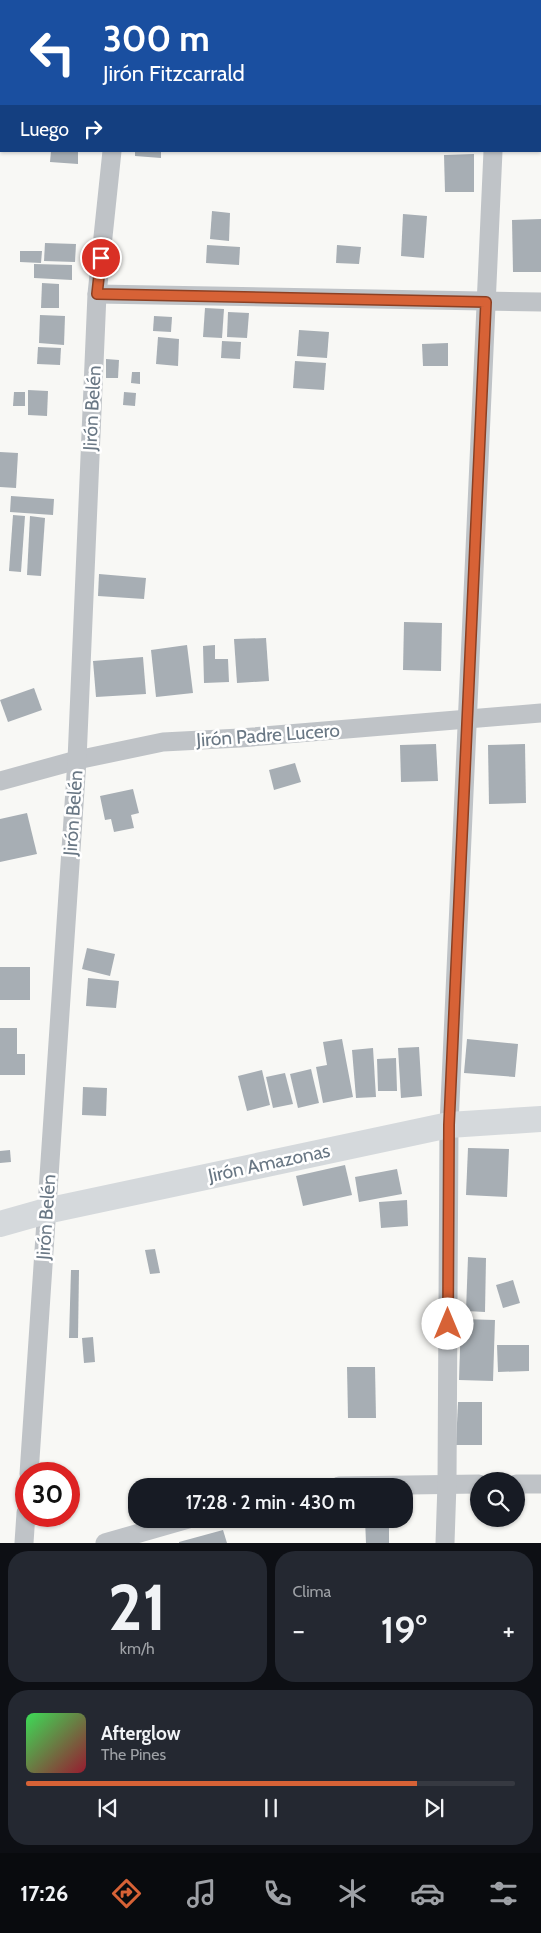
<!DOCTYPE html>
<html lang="es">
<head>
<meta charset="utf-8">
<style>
  body { margin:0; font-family:Cabin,sans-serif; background:#242831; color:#f1f3f6; height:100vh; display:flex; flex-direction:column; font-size:19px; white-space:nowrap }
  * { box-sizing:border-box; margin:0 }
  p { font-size:16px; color:#9ea1a6 }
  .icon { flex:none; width:28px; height:28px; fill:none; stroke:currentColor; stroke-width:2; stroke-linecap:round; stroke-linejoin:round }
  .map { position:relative; height:1543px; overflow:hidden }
  .side { display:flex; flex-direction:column; gap:8px; padding:8px; background:#0d0f14; flex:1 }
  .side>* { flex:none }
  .top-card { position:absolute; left:0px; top:0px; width:541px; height:152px; box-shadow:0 1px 4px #0004; background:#1a4fa0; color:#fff; overflow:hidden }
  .fabs { position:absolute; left:470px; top:1472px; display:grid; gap:10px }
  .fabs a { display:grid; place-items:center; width:55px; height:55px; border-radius:50%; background:#171b24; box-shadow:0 1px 4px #0004; font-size:25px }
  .speed { position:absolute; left:15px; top:1462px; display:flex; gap:10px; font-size:25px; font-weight:700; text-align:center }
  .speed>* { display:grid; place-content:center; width:65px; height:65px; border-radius:50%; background:#171b24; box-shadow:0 1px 4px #0004; line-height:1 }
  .speed .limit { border:8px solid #d22; background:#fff; color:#111 }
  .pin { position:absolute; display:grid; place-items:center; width:42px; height:42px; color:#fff; margin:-21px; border:2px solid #fff; border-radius:50%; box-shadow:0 1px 5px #0007 }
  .me { position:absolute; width:55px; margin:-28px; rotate:0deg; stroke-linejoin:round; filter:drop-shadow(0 0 4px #0008) }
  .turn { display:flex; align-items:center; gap:18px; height:105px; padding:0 20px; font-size:22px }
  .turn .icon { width:65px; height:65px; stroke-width:2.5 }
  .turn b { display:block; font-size:35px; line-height:42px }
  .then { display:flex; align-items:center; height:48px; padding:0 20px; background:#0003; gap:10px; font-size:19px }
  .big { font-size:38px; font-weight:600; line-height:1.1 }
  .side .tile { flex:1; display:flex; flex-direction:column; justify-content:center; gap:8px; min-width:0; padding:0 18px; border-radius:20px; background:#242831 }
  .side .dial { align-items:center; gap:0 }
  .dial b { font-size:65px; line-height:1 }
  .song { display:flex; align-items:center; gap:15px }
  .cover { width:60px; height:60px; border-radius:8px; background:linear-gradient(135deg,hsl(130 70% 55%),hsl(350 70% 35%)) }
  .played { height:5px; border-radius:2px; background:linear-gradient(90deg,#d76236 80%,#363941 80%) }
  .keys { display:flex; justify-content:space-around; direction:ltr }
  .heat { display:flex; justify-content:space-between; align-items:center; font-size:28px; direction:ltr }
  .side .tiles { flex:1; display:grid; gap:8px; grid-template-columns:1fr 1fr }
  .tile:last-child { grid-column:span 2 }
  .trip { position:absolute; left:128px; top:1478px; width:285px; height:50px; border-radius:20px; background:#171b24; box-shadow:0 1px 4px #0004; font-weight:600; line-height:50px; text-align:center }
  .tab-bar { display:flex; height:80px; justify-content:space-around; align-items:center; background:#090b0e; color:#9ea1a6 }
  .tab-bar .icon { width:35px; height:35px }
  .tab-bar .selected { color:#d76236 }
  .tab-bar b { font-size:22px; color:#f1f3f6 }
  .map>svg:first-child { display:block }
</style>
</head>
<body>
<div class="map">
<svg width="541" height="1543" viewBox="0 0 541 1543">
  <rect width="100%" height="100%" fill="#f8f8f5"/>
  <g fill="#a7aeb4">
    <path d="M51 151H78V164L50 162Z"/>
    <path d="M135 151H161V158L135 156Z"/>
    <path d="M474 154V192H445L444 155Z"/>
    <path d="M212 211 230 213 229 241 210 239Z"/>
    <path d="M403 214 427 216 424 258 401 256Z"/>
    <path d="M541 219V272H513L512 220Z"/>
    <path d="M45 243 76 244 75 262 44 261Z"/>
    <path d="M207 245 240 247 239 265 206 263Z"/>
    <path d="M337 245 361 247 359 264 336 263Z"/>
    <path d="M20 251H42L41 263 20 262Z"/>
    <path d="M34 264 72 265V280L34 278Z"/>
    <path d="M42 283 59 284V308H41Z"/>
    <path d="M205 308 224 309 222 338 203 337Z"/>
    <path d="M228 312 249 313 247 338 227 337Z"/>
    <path d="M40 315 65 316 64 345 39 343Z"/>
    <path d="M154 316 172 317 171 332 153 331Z"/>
    <path d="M299 330 329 332 327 358 297 356Z"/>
    <path d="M158 337 179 339 178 366 156 364Z"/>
    <path d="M222 341 241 342 240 359 221 358Z"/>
    <path d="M448 343V366H423L422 344Z"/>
    <path d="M38 347 61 348 60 365 37 364Z"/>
    <path d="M106 359 119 360 118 378H106Z"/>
    <path d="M295 361 326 363 324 390 293 388Z"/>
    <path d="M132 372H140V384L131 383Z"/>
    <path d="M28 390 48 391 47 416 28 415Z"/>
    <path d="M14 392H25V406H13Z"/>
    <path d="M124 392 136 393 135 406 123 405Z"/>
    <path d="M0 452 18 453 16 488 0 487Z"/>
    <path d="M11 496 54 499 53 515 10 512Z"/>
    <path d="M13 515 25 516 21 572 9 571Z"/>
    <path d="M30 516 45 518 41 576 27 575Z"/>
    <path d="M99 574 146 578 144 599 98 596Z"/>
    <path d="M404 622 442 623 441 671 403 670Z"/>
    <path d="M266 638 269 681 237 683 234 639Z"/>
    <path d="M187 645 193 693 156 697 151 650Z"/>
    <path d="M215 645V659H228L229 682 204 683 203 646Z"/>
    <path d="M143 657 146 694 96 697 93 661Z"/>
    <path d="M34 688 42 710 8 722 0 700Z"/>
    <path d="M436 744 438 781 401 782 400 745Z"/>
    <path d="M525 744 526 803 489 804 488 745Z"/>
    <path d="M295 763 301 782 274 790 269 770Z"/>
    <path d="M133 789 139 813 131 815 134 828 114 832 111 819 105 820 100 796Z"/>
    <path d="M27 813 37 854 0 862V819Z"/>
    <path d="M87 948 115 954 110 976 82 969Z"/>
    <rect x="0" y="967" width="30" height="33"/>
    <path d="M88 978 119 981 116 1008 86 1006Z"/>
    <path d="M0 1028H17V1054H25V1075H0Z"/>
    <path d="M342 1039 353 1097 323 1103 316 1067 327 1065 323 1042Z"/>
    <path d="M467 1039 518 1044 515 1077 464 1073Z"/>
    <path d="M419 1047 422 1096 401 1098 398 1048Z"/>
    <path d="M373 1048 376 1097 356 1098 352 1050Z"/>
    <path d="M396 1058 397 1091H378L377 1059Z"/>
    <path d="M311 1069 319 1103 298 1108 290 1074Z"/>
    <path d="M262 1070 270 1105 247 1111 238 1076Z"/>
    <path d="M285 1073 293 1104 273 1108 266 1077Z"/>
    <path d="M83 1087 107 1088 106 1116 82 1115Z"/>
    <path d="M468 1148 509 1149 507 1197 466 1195Z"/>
    <path d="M10 1150 11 1162 0 1163V1151Z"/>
    <path d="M345 1165 352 1195 303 1206 296 1176Z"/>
    <path d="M397 1169 402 1194 359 1202 355 1177Z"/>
    <path d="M407 1200 408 1226 381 1228 379 1202Z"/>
    <path d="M155 1249 160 1273 150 1274 145 1250Z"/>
    <path d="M468 1257 486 1258 485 1312 466 1311Z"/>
    <path d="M71 1270H79L78 1338H69Z"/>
    <path d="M513 1280 520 1303 503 1308 496 1285Z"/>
    <path d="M461 1319 495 1320 493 1381 459 1380Z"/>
    <path d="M93 1337 95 1362 84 1363 82 1338Z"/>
    <path d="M497 1345H529V1371L498 1372Z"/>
    <path d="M347 1367H375L376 1418H348Z"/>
    <path d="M458 1402H482V1445H456Z"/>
    <path d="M365 1519H389V1543H366Z"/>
    <path d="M223 1530 227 1543H179V1542Z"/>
  </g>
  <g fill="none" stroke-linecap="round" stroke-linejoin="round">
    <g stroke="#bfc3c7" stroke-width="19">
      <path d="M140 1 141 0"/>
      <path d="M499 1 500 0"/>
      <path d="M97 294 541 302"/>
      <path d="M0 781 77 760 163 742 240 738 541 713"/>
      <path d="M29 1474 77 760 97 294 112 151"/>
      <path d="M516 1484H541"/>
      <path d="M339 1486 479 1484"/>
      <path d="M24 1543 26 1513"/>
      <path d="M105 1543 188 1519"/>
      <path d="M445 1543 447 1483 449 1125 493 151"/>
    </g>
    <path stroke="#d5d9dc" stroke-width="26" d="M0 1224 46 1211 449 1125 541 1119"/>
  </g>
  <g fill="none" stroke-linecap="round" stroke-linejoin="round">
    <g stroke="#8c4023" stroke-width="12">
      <path id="route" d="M101 258 97 294 486 302 449 1125 448 1324"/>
    </g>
    <use href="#route" stroke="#d76236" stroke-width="9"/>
  </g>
  <g text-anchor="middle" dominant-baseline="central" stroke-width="5" stroke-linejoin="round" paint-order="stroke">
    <g font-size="19" fill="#697784" stroke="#fff">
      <text transform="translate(92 408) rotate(-87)">Jirón Belén</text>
      <text transform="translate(268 735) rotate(-4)">Jirón Padre Lucero</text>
      <text transform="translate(73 813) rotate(-86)">Jirón Belén</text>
      <text transform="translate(269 1163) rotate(-12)">Jirón Amazonas</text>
      <text transform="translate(46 1217) rotate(-86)">Jirón Belén</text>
    </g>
  </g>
</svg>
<div class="fabs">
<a><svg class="icon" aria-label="search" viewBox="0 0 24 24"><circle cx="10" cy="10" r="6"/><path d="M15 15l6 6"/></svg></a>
</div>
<div class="speed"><div class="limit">30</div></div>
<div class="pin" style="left:101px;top:258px;background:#d93025"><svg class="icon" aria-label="arrive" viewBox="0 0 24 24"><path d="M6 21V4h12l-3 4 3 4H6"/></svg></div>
<svg class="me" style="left:448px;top:1324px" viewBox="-20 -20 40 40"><circle r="19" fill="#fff"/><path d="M0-13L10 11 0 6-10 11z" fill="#d76236"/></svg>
<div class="trip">17:28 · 2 min · 430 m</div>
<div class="top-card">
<div class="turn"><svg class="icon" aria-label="left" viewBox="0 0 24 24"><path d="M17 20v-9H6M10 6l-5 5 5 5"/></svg><div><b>300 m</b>Jirón Fitzcarrald</div></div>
<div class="then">Luego<svg class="icon" aria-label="right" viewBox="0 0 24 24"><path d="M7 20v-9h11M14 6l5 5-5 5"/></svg></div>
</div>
</div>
<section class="side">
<div class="tiles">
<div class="tile dial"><b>21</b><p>km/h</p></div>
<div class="tile"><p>Clima</p>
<div class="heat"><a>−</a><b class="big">19°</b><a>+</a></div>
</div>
<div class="tile">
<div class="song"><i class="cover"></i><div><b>Afterglow</b><p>The Pines</p></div></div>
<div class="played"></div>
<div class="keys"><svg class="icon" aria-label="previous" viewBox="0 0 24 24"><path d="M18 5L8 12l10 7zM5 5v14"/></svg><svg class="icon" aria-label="pause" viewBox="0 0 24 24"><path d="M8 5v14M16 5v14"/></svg><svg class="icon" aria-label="next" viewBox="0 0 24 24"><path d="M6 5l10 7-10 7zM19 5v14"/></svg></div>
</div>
</div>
</section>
<nav class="tab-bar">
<b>17:26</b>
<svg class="icon selected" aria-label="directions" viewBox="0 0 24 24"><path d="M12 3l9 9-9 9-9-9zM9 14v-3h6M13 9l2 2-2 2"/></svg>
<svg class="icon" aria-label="music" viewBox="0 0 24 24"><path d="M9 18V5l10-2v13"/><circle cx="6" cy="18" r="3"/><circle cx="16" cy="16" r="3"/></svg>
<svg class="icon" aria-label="phone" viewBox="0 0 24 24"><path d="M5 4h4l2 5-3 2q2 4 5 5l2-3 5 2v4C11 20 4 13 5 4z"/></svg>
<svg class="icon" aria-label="climate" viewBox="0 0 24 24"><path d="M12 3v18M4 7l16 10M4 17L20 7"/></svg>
<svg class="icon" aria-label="car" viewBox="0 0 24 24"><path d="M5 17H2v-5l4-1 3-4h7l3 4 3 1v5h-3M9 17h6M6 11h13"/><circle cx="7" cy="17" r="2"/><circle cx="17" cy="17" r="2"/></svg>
<svg class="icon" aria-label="filters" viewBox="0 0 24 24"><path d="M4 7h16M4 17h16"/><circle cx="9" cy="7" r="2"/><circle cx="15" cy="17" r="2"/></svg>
</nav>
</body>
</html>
